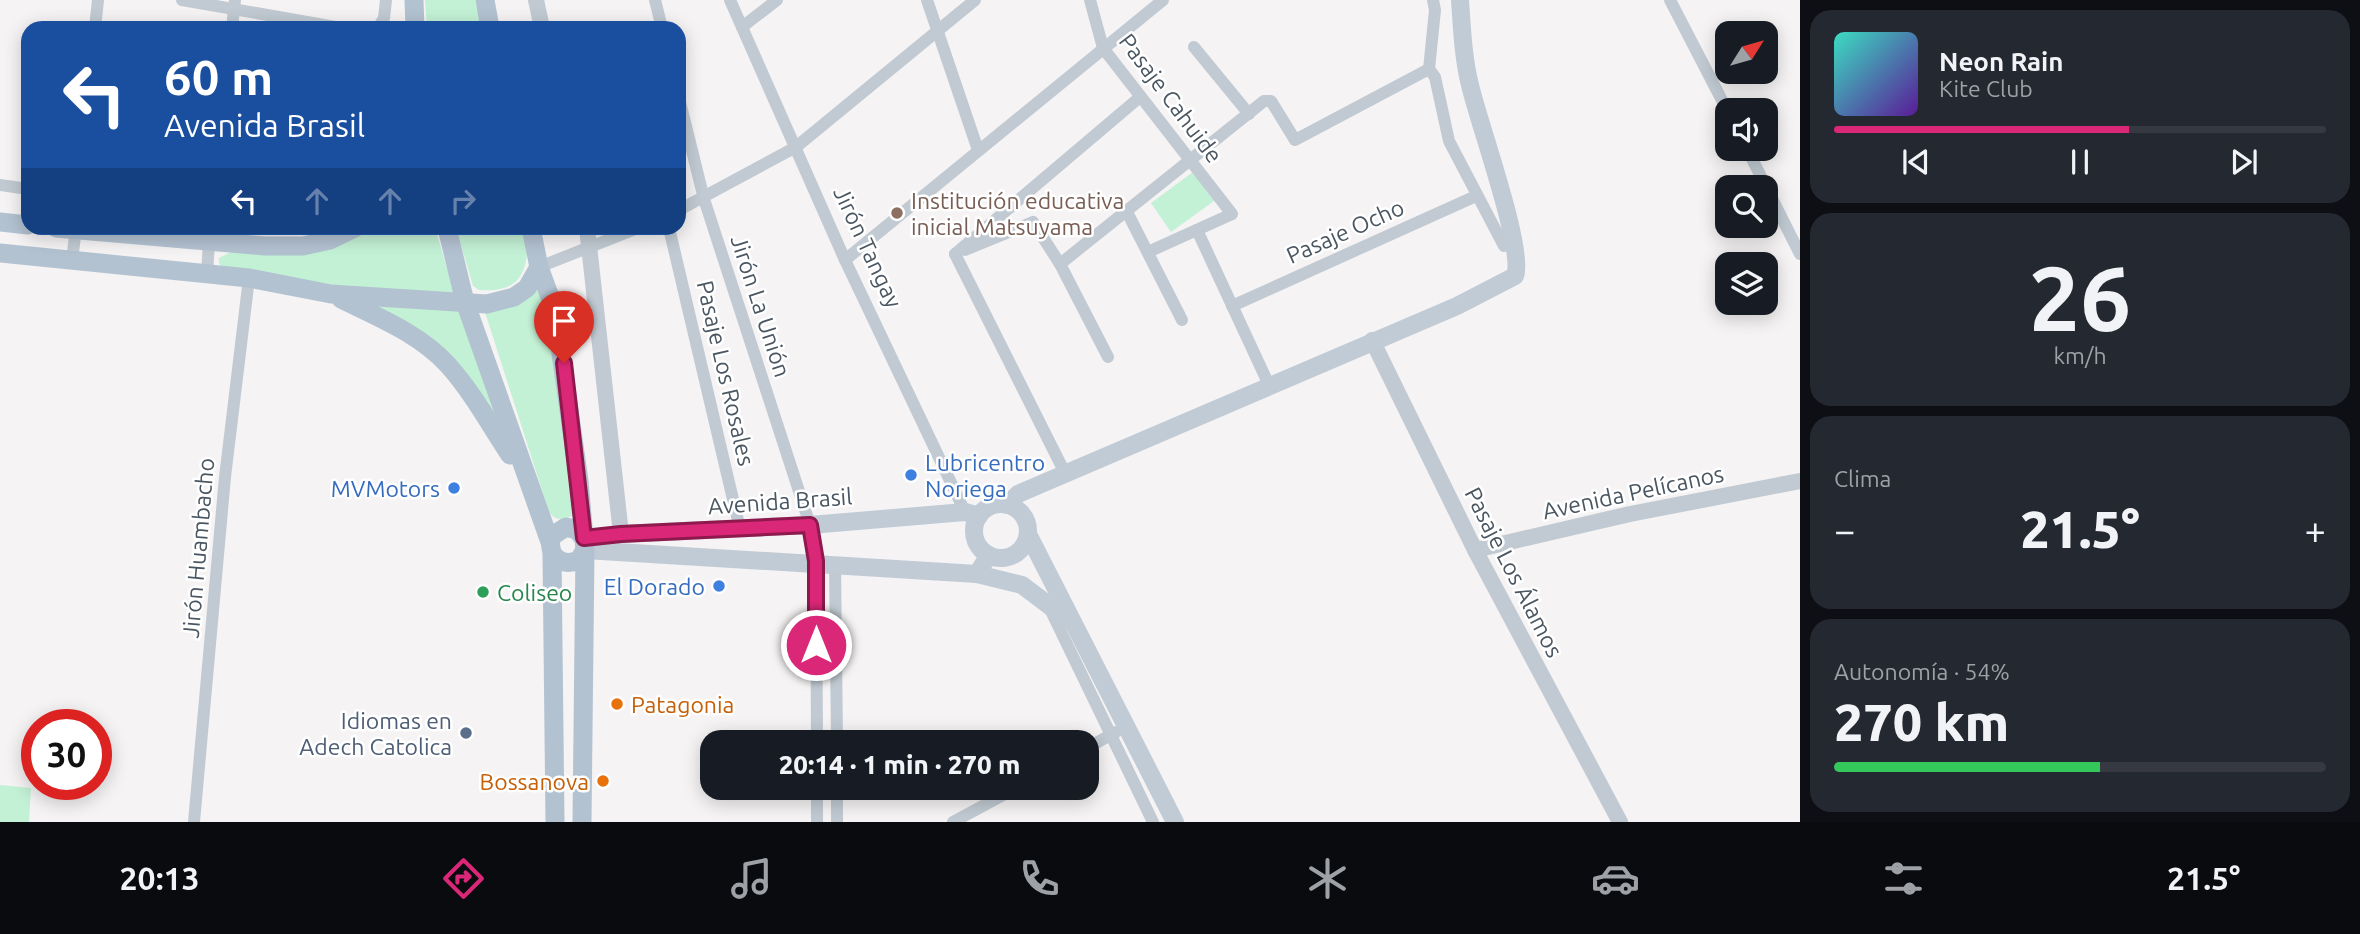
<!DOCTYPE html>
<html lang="es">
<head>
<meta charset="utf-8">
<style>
  body { margin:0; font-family:Ubuntu,sans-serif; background:#242831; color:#f1f3f6; height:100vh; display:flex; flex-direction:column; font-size:26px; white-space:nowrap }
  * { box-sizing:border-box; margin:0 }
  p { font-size:23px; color:#9ea1a6 }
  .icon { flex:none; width:38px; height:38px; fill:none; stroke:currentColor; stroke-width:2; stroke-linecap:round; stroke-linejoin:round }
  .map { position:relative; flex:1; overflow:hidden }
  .side { display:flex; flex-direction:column; gap:10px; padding:10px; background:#0d0f14; width:560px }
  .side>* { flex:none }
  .top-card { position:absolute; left:21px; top:21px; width:665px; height:214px; border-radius:21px; box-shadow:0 4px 18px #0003; background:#1a4fa0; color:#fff; overflow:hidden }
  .needle { width:46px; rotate:53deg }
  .fabs { position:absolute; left:1715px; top:21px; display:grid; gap:14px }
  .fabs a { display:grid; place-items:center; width:63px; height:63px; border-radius:14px; background:#171b24; box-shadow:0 4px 18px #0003; font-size:35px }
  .speed { position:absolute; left:21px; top:709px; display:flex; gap:14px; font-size:35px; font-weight:700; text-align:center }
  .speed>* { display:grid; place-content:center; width:91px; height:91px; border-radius:50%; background:#171b24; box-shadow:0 4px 18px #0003; line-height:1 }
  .speed .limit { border:10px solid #d22; background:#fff; color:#111 }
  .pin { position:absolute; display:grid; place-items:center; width:60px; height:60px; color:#fff; margin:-72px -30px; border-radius:50% 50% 50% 0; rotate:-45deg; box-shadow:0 0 7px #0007 }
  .pin .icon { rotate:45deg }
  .me { position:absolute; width:77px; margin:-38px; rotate:0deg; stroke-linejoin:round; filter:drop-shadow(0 0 5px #0008) }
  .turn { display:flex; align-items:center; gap:24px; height:147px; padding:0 28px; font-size:32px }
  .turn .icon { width:91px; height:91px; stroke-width:2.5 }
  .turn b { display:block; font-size:49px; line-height:60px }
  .lanes { display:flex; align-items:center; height:66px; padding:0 28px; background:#0003; justify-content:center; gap:35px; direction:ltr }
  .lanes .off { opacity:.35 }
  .big { font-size:52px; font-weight:800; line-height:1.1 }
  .side .card { flex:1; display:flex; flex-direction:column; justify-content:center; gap:10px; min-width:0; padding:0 24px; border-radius:21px; background:#242831 }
  .side .dial { align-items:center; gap:0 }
  .dial b { font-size:91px; line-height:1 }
  .song { display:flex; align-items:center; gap:21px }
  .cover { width:84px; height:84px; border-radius:10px; background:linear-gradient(135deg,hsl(170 70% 55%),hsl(270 70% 35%)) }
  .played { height:7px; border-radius:4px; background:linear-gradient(90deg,#db2777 60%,#363941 60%) }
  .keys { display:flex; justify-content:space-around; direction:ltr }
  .heat { display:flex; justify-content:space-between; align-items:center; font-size:38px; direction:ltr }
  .charge { height:10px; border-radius:5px; background:linear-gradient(90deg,#34c759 54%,#363941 0) }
  .trip { position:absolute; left:700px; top:730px; width:399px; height:70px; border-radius:21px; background:#171b24; box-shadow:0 4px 18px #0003; font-weight:800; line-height:70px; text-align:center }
  .dock { display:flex; height:112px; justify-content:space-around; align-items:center; background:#090b0e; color:#9ea1a6 }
  .dock .icon { width:49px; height:49px }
  .dock .active { color:#db2777 }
  .dock b { font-size:32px; color:#f1f3f6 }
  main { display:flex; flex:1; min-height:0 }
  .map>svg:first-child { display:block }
</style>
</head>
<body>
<main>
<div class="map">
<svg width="1800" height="822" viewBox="0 0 1800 822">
  <rect width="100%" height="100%" fill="#f5f3f3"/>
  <g fill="#c3f1d5">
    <path d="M425 0H475L481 28H427Z"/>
    <path d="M1193 172 1214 201 1171 232 1151 203Z"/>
    <path d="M366 228H435L456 298 233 274 225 272 219 263V258L231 252 354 237Z"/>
    <path d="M456 228H528C528 264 527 294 479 290L473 286Z"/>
    <path d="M544 280 564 378 573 515C563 521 556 521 549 512L484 309 530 297Z"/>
    <path d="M357 299 460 309 498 418 492 411Z"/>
    <path d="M0 785 31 788 29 822H0Z"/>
  </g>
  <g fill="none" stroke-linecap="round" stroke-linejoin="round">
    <g stroke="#c1cad2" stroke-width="12">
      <path d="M182 0 341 28"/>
      <path d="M655 0 662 28"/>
      <path d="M730 0 845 260 965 512"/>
      <path d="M927 0 978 150"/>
      <path d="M1090 0 1103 48 1232 214 1148 252"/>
      <path d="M1670 0 1727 110"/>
      <path d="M742 27 777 0"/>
      <path d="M95 28 98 0"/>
      <path d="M232 28 235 0"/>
      <path d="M378 28 384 18 386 0"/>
      <path d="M1194 47 1249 114"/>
      <path d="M1429 69 1435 10 1433 0"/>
      <path d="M679 98 704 199 810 525 816 561 817 742"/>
      <path d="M1747 149 1800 254"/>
      <path d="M0 185 28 189"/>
      <path d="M679 210 796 147 975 0"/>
      <path d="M1127 212 1182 320"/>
      <path d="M326 228H328"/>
      <path d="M669 228 740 529"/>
      <path d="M1197 230 1269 385"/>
      <path d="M965 250 1033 222 1060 264 1108 357"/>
      <path d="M955 254 1066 475"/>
      <path d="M955 254 1140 97"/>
      <path d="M72 260 76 228"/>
      <path d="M845 260 1163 0"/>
      <path d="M1060 264 1264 101H1271L1295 140 1429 69 1435 77 1449 141 1504 246 1512 238"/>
      <path d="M539 267 638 228"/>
      <path d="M207 273 210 228"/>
      <path d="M1232 306 1476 196"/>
      <path d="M835 563 837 742"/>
      <path d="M1050 609 1153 822"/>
      <path d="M1087 748 1116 732"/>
      <path d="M817 788V822"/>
      <path d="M837 788V822"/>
      <path d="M194 822 225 477 249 278"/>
      <path d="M953 822 1016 788"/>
    </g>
    <g stroke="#c1cad2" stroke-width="16">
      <path d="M536 0 542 28"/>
      <path d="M587 228 621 534"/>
      <path d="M1372 340 1475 550 1620 822"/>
      <path d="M1475 550 1630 514 1800 481"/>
    </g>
    <g stroke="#c1cbd6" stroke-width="18">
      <circle cx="1001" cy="531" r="27"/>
      <path d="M1007 505 1018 494 1457 306 1515 276C1525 250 1478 121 1470 85 1463 57 1462 28 1460 0"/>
      <path d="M1028 534 1175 822"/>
      <path d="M584 539 621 534 810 525 965 512 979 516"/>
      <path d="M585 550 977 574 989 555"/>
      <path d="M977 574 1022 585 1071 622"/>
    </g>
    <g stroke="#b3c2d1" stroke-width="19">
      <path d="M414 0 415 28"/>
      <path d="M485 0 490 28"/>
      <path d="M0 222 28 225"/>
      <path d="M56 228 265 246H303L330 240 355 228"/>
      <path d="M447 228 465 302 550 542"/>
      <path d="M531 228 539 267 555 311 579 481 585 550 582 822"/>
      <path d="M0 253 249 278 331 294 487 304 514 297 527 288 539 267"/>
      <path d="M341 299C378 317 420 334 448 365 473 393 490 425 510 455"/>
      <path d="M584 539 577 530 566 527 552 536C546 555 561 568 579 560L585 550"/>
      <path d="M552 554 555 822"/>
    </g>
  </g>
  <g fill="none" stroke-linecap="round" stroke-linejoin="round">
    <g stroke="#8e194d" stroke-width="18">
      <path id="route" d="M564 363 584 538 621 534 810 525 816 561V645"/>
    </g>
    <use href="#route" stroke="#db2777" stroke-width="12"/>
  </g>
  <circle fill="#8d6e63" stroke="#fff" stroke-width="2.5" cx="897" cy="213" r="7"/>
  <g fill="#3f7fe0" stroke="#fff" stroke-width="2.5">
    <circle cx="911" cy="475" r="7"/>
    <circle cx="454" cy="488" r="7"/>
    <circle cx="719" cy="586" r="7"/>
  </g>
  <circle fill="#2e9e5b" stroke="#fff" stroke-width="2.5" cx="483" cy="592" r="7"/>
  <g fill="#e8710a" stroke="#fff" stroke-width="2.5">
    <circle cx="617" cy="704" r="7"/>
    <circle cx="603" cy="781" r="7"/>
  </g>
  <circle fill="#5c6f8a" stroke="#fff" stroke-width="2.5" cx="466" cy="733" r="7"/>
  <g text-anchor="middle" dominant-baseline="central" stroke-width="5" stroke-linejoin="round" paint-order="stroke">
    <g font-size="23" fill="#4a5661" stroke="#fff">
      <text transform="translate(1171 98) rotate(53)">Pasaje Cahuide</text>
      <text transform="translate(1345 231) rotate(-24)">Pasaje Ocho</text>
      <text transform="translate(868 247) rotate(65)">Jirón Tangay</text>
      <text transform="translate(761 306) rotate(72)">Jirón La Unión</text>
      <text transform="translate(726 373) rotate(77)">Pasaje Los Rosales</text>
      <text transform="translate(1633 492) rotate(-12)">Avenida Pelícanos</text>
      <text transform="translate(780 501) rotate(-4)">Avenida Brasil</text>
      <text transform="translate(198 548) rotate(-85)">Jirón Huambacho</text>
      <text transform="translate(1514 572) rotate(63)">Pasaje Los Álamos</text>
    </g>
    <g font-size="23" fill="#785e54" stroke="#fff" text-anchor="start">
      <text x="911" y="200">Institución educativa<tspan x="911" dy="26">inicial Matsuyama</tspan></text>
    </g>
    <g font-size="23" fill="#366cbe" stroke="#fff" text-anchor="end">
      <text x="925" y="462" text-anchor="start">Lubricentro<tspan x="925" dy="26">Noriega</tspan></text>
      <text x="440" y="488">MVMotors</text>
      <text x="705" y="586">El Dorado</text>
    </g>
    <g font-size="23" fill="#27864d" stroke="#fff" text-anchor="start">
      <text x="497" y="592">Coliseo</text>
    </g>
    <g font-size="23" fill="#c56008" stroke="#fff" text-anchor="start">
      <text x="631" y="704">Patagonia</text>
      <text x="589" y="781" text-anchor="end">Bossanova</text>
    </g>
    <g font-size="23" fill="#4e5e75" stroke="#fff" text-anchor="end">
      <text x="452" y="720">Idiomas en<tspan x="452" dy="26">Adech Catolica</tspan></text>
    </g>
  </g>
</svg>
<div class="fabs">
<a><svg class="needle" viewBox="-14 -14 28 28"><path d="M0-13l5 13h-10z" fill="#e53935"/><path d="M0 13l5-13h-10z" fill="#9ea1a6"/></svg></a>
<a><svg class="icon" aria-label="sound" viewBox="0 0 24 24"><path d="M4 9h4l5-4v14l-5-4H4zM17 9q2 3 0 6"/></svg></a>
<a><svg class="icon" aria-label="search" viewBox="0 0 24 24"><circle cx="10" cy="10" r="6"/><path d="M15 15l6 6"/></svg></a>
<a><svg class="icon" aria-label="layers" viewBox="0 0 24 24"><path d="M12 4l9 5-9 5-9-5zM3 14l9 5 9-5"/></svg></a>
</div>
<div class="speed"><div class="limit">30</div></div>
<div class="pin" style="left:564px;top:363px;background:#d93025"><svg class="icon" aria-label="arrive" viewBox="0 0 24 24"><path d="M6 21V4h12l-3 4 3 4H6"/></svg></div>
<svg class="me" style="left:816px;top:645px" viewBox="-20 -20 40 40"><circle r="17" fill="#db2777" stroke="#fff" stroke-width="3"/><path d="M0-11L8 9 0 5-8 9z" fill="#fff"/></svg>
<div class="trip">20:14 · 1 min · 270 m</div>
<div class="top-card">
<div class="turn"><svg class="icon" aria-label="left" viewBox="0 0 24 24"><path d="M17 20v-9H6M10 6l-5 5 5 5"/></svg><div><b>60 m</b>Avenida Brasil</div></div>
<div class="lanes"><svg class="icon" aria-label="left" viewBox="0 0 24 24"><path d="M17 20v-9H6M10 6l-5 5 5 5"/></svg><svg class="icon off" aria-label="ahead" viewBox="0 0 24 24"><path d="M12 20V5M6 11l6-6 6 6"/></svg><svg class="icon off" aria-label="ahead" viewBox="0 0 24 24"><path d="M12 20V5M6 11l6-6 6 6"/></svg><svg class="icon off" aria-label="right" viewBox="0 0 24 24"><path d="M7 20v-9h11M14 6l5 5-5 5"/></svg></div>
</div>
</div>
<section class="side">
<div class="card">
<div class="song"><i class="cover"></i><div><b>Neon Rain</b><p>Kite Club</p></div></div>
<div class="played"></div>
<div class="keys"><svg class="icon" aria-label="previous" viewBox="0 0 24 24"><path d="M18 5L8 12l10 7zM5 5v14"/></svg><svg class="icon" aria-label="pause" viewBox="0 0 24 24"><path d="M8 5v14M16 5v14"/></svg><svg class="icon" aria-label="next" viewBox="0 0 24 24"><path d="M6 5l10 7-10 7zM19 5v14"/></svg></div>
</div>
<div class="card dial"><b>26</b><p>km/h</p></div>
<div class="card"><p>Clima</p>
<div class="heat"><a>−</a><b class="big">21.5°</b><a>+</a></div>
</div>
<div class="card"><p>Autonomía · 54%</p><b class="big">270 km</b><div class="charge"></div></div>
</section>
</main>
<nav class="dock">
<b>20:13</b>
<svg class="icon active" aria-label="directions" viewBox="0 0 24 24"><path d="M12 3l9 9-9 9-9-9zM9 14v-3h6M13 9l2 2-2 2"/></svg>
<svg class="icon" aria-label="music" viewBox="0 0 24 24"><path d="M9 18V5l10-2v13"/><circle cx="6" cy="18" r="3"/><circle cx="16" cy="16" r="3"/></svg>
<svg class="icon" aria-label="phone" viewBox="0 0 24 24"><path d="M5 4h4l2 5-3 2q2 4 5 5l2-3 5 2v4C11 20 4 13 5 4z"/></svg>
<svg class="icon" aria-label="climate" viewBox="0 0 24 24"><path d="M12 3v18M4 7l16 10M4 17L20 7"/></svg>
<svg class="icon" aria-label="car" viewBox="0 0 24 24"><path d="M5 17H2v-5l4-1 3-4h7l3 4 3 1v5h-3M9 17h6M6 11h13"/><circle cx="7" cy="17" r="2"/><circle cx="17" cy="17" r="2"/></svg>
<svg class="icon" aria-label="filters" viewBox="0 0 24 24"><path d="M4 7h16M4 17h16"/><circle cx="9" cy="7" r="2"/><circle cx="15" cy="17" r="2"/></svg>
<b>21.5°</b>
</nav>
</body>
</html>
